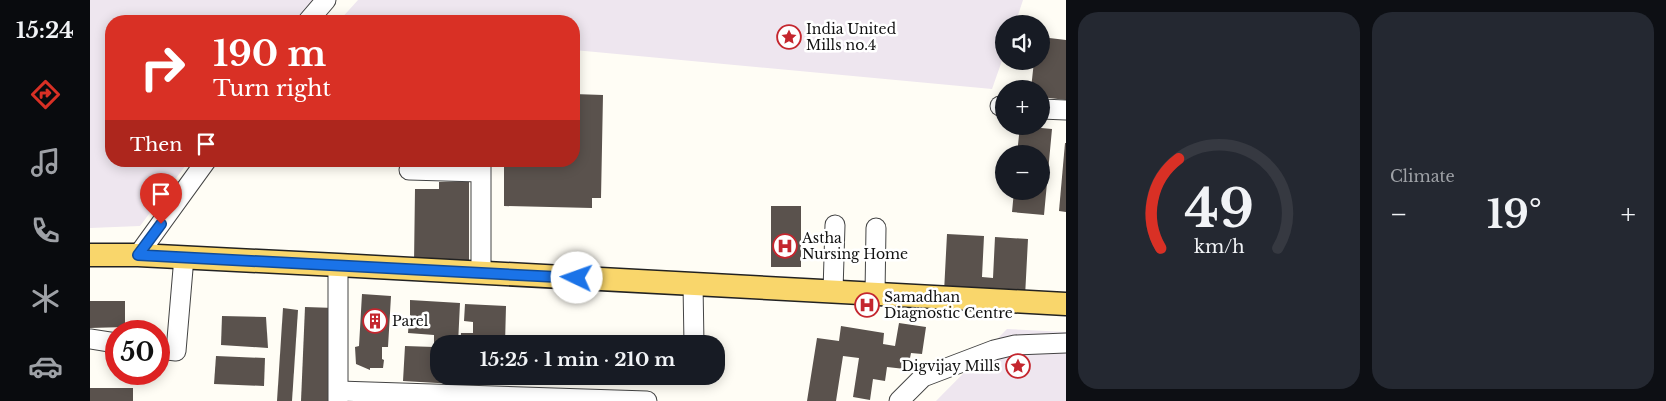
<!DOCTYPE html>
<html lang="en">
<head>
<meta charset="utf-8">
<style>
  body { margin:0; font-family:"Libre Baskerville",serif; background:#242831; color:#f1f3f6; height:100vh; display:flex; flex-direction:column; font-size:19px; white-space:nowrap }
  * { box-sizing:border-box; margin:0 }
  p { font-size:16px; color:#9ea1a6 }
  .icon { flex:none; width:28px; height:28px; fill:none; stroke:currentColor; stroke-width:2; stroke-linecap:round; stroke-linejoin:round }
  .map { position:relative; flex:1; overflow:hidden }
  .details { display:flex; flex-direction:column; gap:12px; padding:12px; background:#0d0f14; width:600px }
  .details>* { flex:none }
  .hud { position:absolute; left:15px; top:15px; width:475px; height:152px; border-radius:20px; box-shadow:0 2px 12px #0003; background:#d93025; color:#fff; overflow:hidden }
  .buttons { position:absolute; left:905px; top:15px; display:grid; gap:10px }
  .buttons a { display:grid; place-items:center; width:55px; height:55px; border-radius:50%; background:#171b24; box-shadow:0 2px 12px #0003; font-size:25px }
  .speed { position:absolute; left:15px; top:320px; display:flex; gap:10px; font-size:25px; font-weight:700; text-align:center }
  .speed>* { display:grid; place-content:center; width:65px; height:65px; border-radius:50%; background:#171b24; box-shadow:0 2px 12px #0003; line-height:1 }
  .speed .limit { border:8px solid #d22; background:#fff; color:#111 }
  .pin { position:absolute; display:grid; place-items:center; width:42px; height:42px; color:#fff; margin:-51px -21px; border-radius:50% 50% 50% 0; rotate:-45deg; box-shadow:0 0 5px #0007 }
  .pin .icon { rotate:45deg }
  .me { position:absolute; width:55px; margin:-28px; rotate:273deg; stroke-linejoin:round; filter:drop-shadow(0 0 4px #0008) }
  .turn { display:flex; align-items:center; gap:18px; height:105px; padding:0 25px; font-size:22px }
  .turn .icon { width:65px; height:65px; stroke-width:2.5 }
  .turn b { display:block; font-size:35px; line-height:42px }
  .then { display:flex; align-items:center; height:48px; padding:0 25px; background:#0003; gap:10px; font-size:19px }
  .big { font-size:38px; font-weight:700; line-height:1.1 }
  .details .widget { flex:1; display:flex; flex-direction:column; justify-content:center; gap:8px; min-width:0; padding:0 18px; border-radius:20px; background:#242831 }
  .details .dial { align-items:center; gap:0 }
  .dial svg { height:130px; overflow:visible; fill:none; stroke:#363941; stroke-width:7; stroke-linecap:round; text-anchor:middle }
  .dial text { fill:#f1f3f6; stroke:none }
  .heat { display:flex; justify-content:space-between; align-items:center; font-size:28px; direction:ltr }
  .details .tiles { flex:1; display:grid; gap:12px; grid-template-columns:repeat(2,1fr) }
  .trip { position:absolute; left:340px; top:335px; width:295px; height:50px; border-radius:20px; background:#171b24; box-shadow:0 2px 12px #0003; font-weight:700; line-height:50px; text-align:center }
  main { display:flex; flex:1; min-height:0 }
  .tabs { display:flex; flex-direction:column; width:90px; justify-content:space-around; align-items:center; background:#090b0e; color:#9ea1a6 }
  .tabs .icon { width:35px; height:35px }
  .tabs .selected { color:#d93025 }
  .tabs b { font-size:22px; color:#f1f3f6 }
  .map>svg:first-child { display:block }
</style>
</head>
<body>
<main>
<nav class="tabs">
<b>15:24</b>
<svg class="icon selected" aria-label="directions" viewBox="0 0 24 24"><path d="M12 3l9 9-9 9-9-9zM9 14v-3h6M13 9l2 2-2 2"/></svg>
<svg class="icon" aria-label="music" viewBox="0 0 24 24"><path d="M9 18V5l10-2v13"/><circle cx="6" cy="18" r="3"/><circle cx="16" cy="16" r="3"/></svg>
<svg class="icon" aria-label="phone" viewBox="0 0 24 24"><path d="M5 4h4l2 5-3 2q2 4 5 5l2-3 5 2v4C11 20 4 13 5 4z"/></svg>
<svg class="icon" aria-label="climate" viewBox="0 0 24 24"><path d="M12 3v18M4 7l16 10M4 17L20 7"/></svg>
<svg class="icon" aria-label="car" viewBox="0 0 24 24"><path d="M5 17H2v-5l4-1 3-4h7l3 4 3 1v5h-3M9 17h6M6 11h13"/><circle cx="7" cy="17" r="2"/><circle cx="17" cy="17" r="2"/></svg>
</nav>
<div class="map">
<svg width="976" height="401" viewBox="0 0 976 401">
  <rect width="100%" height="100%" fill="#fffdf5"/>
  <g fill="#eee6ef">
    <path d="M0 0H223L205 21H21V161H99L50 226 0 228Z"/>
    <path d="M268 0H933L925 24H914V55L902 89 484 50V21H249Z"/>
    <path d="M917 329 976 332V401H846Z"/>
  </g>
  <g fill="#5a524d">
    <path d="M951 37 976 40V100L951 97V89H941L944 61H951Z"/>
    <path d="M484 94 513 95 511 198H502V208L414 206V161H484Z"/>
    <path d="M930 126 962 129 954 215 922 212 924 191H951V154H927Z"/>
    <path d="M975 143H976V212L969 211Z"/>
    <path d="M379 181V262L324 263 325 189H349V182Z"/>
    <rect x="681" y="206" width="30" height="61"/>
    <path d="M857 234 894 236 892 277 903 278 905 237 938 239 935 297 854 292Z"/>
    <path d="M272 294 301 296 298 347H292V359L294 360 293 368H280V370L266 364 265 347 269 346Z"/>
    <path d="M320 300 370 303 368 344H349V376H366L365 384 313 381 315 346 344 347V335L318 333 319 320H322V316L320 315Z"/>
    <path d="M0 301H35V327L0 328Z"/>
    <path d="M375 304 416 306 415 344H370L371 333H383V322L374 321Z"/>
    <path d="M215 307 245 308 241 401H211Z"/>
    <path d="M193 308 208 310 202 401H187Z"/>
    <path d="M132 316 176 317 178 348 131 345Z"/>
    <path d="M809 323 836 327 832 354 821 353 820 358H816L815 369 797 367 795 381 783 379 780 400 763 397 769 358 753 356 746 401H717L727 338 749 341 751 326 794 333 793 344 805 346Z"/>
    <path d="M126 356 175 358 174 386 124 384Z"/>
    <path d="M369 376H414V381L369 380Z"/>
    <rect x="0" y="388" width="43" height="13"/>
  </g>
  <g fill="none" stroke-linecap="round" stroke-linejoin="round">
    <g stroke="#444" stroke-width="21">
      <g id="minor">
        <path d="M218 21 236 0"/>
        <path d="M910 106H914"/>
        <path d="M951 109 976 110"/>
        <path d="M319 170 390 172"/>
        <path d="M48 255 116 161"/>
        <path d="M391 272V161"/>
        <path d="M603 284 604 344"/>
        <path d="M743 291 745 225"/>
        <path d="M785 294 786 228"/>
        <path d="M0 339 26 343"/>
        <path d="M69 349 86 351 94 257"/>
        <path d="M249 391 557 401"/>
        <path d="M248 401V265"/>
        <path d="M809 401 833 377 904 350 925 345 976 343"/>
      </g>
    </g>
    <g stroke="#222" stroke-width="25">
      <path id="major" d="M0 255H48L248 265 976 304"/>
    </g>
    <use href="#minor" stroke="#fff" stroke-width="19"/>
    <use href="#major" stroke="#f9d66b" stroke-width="22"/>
  </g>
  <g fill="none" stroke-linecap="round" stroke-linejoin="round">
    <g stroke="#114b97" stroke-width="12">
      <path id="route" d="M71 224 48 255 487 278"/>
    </g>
    <use href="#route" stroke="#1a73e8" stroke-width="9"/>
  </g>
  <defs>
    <g id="sight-ring" transform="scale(1.25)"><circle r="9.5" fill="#fff" stroke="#c4262e" stroke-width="1.5"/><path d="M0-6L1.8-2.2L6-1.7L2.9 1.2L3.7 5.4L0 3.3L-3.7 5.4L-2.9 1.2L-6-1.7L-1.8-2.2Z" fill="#c4262e"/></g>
    <g id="hospital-ring" transform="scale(1.25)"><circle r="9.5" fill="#fff" stroke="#c4262e" stroke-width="1.5"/><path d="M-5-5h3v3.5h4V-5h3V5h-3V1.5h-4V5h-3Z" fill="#c4262e"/></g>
    <g id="building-ring" transform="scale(1.25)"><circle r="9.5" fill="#fff" stroke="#c4262e" stroke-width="1.5"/><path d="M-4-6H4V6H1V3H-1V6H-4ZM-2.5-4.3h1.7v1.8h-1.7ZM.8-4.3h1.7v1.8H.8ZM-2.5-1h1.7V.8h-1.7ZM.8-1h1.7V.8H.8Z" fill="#c4262e"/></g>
  </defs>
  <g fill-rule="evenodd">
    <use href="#sight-ring" x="699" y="37"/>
    <use href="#hospital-ring" x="695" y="246"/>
    <use href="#hospital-ring" x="777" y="305"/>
    <use href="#building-ring" x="285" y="321"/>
    <use href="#sight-ring" x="928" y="366"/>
  </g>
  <g text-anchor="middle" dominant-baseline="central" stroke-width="5" stroke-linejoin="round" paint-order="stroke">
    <g font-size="14" fill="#111" stroke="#fff" text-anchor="start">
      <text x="716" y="29">India United<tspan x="716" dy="16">Mills no.4</tspan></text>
      <text x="712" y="238">Astha<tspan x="712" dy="16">Nursing Home</tspan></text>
      <text x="794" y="297">Samadhan<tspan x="794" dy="16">Diagnostic Centre</tspan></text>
      <text x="302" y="321">Parel</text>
      <text x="910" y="366" text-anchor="end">Digvijay Mills</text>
    </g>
  </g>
</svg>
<div class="buttons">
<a><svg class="icon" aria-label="sound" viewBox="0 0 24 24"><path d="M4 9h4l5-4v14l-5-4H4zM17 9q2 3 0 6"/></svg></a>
<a>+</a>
<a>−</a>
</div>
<div class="speed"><div class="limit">50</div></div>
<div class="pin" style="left:71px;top:224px;background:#d93025"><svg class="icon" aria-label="arrive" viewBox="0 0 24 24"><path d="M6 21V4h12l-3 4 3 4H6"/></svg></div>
<svg class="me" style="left:487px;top:278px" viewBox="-20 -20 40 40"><circle r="19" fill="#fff"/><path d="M0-13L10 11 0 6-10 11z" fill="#1a73e8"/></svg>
<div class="trip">15:25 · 1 min · 210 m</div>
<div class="hud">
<div class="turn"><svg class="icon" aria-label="right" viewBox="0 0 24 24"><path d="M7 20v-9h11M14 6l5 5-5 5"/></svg><div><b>190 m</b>Turn right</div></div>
<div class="then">Then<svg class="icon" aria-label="arrive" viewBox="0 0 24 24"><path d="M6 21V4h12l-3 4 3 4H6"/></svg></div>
</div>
</div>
<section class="details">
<div class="tiles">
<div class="widget dial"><svg viewBox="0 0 100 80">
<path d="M14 69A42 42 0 1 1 86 69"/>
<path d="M14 69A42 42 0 0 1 25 14" stroke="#d93025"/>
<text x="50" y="56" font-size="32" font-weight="700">49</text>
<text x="50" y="72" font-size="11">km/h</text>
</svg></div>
<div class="widget"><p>Climate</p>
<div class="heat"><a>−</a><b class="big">19°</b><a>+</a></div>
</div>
</div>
</section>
</main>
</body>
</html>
